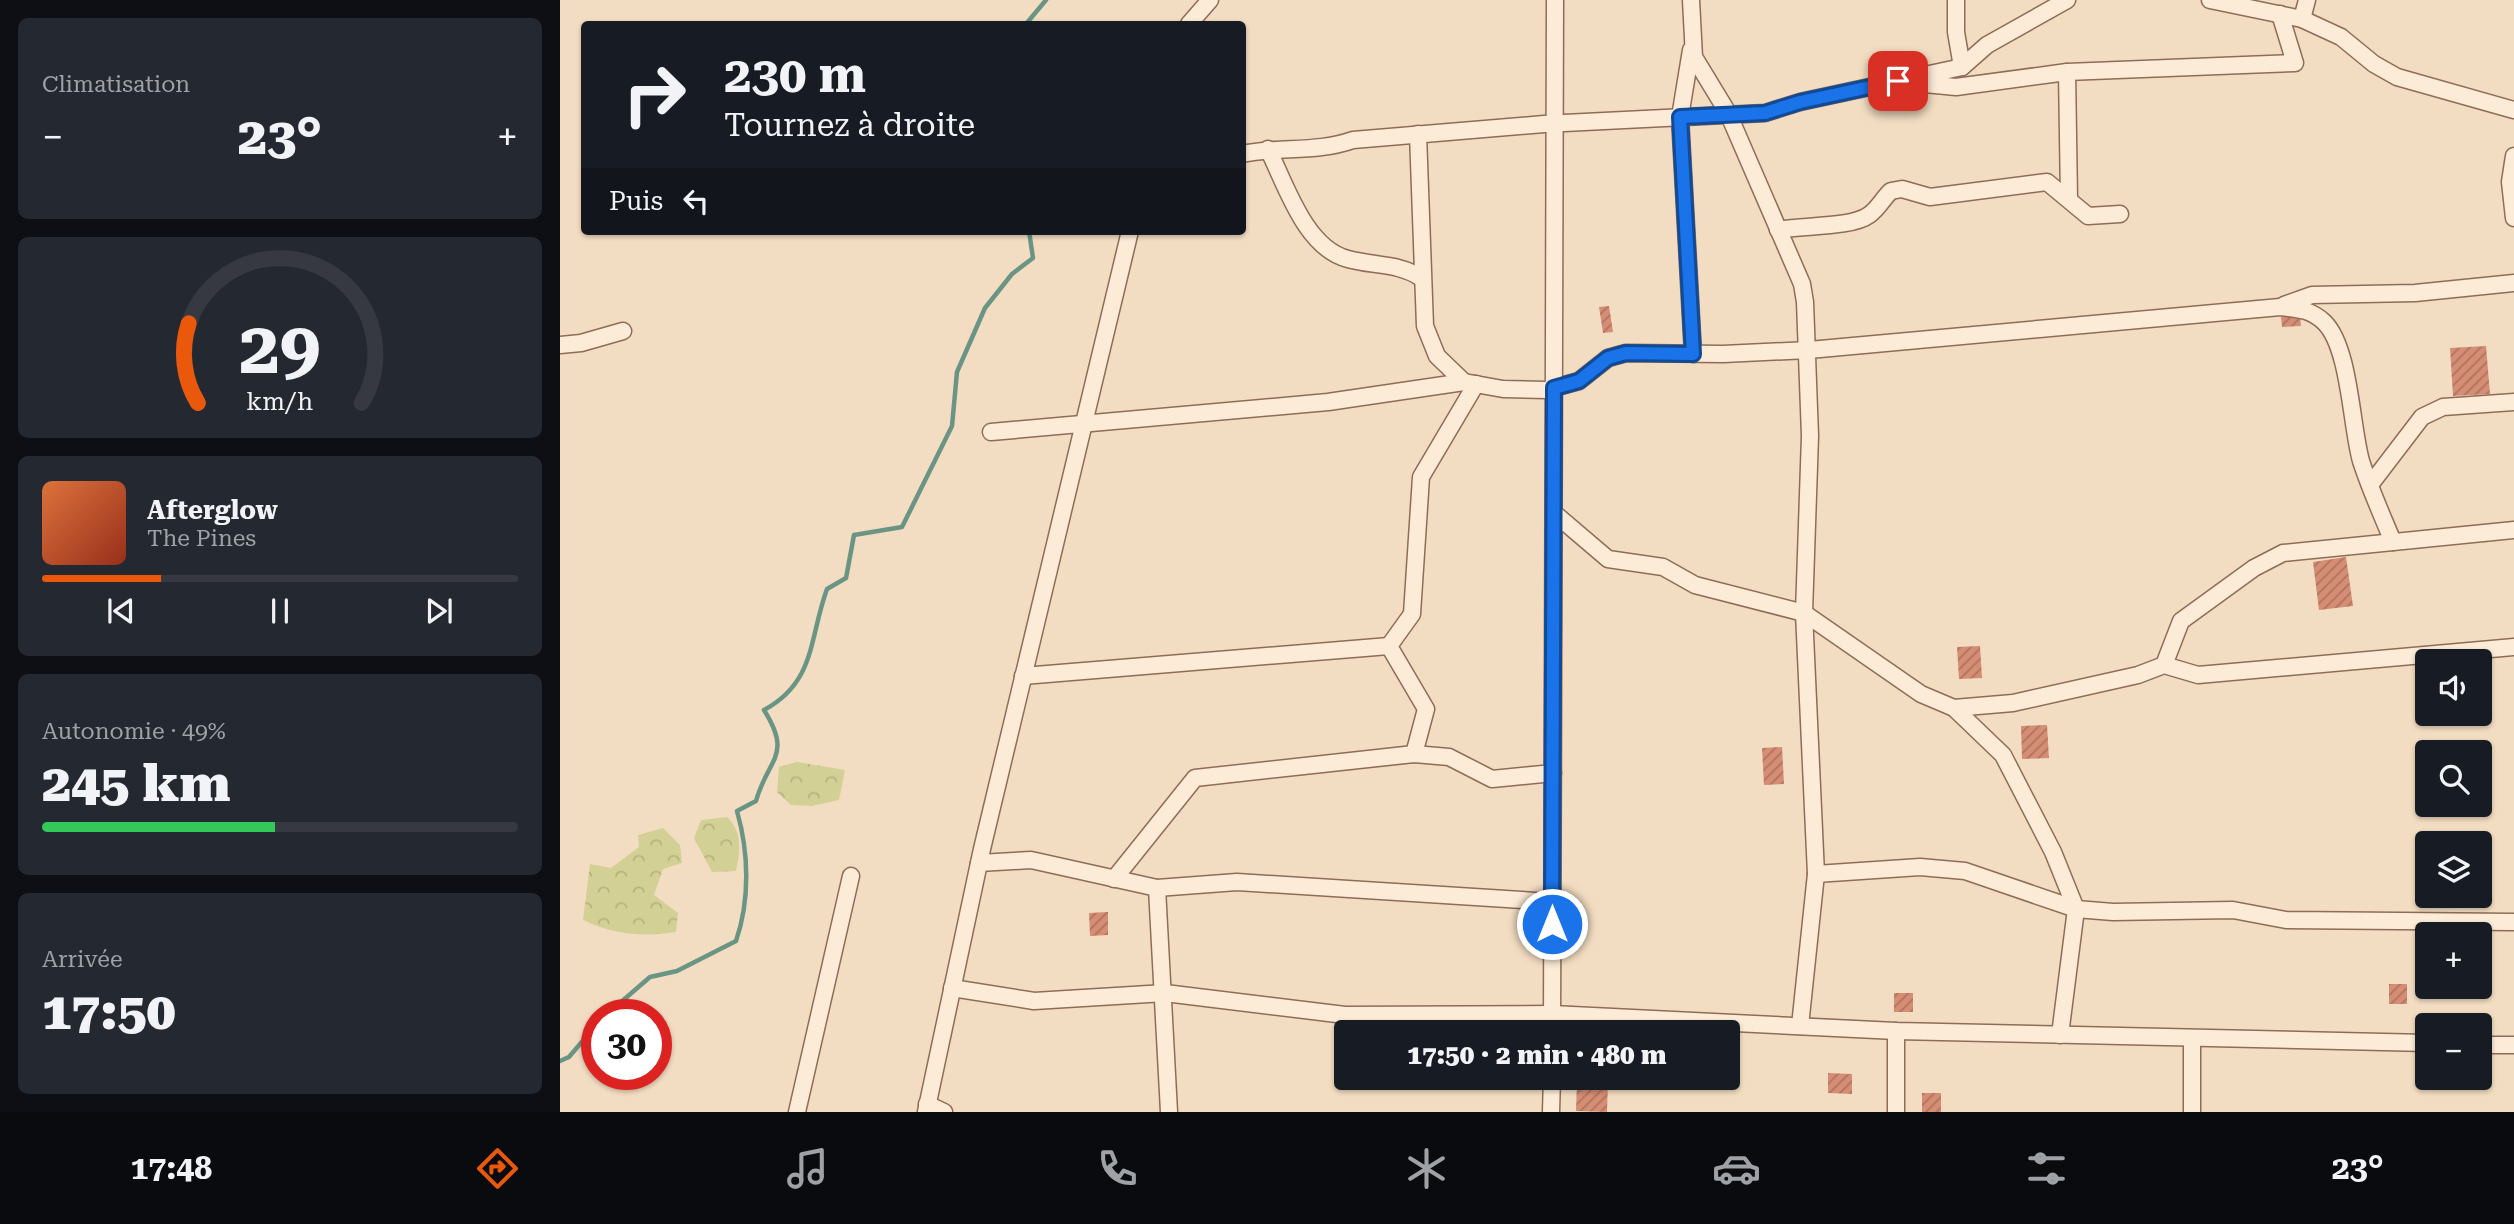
<!DOCTYPE html>
<html lang="fr">
<head>
<meta charset="utf-8">
<style>
  body { margin:0; font-family:"Roboto Serif",serif; background:#242831; color:#f1f3f6; height:100vh; display:flex; flex-direction:column; font-size:26px; white-space:nowrap }
  * { box-sizing:border-box; margin:0 }
  p { font-size:23px; color:#9ea1a6 }
  .icon { flex:none; width:38px; height:38px; fill:none; stroke:currentColor; stroke-width:2; stroke-linecap:round; stroke-linejoin:round }
  .map { position:relative; flex:1; overflow:hidden }
  .details { display:flex; flex-direction:column; gap:18px; padding:18px; background:#0d0f14; width:560px }
  .details>* { flex:none }
  .banner { position:absolute; left:21px; top:21px; width:665px; height:214px; border-radius:7px; box-shadow:0 2px 5px #0004; background:#171b24; color:#f1f3f6; overflow:hidden }
  .buttons { position:absolute; left:1855px; top:649px; display:grid; gap:14px }
  .buttons a { display:grid; place-items:center; width:77px; height:77px; border-radius:7px; background:#171b24; box-shadow:0 2px 5px #0004; font-size:35px }
  .speed { position:absolute; left:21px; top:999px; display:flex; gap:14px; font-size:35px; font-weight:700; text-align:center }
  .speed>* { display:grid; place-content:center; width:91px; height:91px; border-radius:50%; background:#171b24; box-shadow:0 2px 5px #0004; line-height:1 }
  .speed .limit { border:10px solid #d22; background:#fff; color:#111 }
  .pin { position:absolute; display:grid; place-items:center; width:60px; height:60px; color:#fff; margin:-30px; border-radius:14px; box-shadow:0 4px 10px #0006 }
  .me { position:absolute; width:77px; margin:-38px; rotate:0deg; stroke-linejoin:round; filter:drop-shadow(0 0 5px #0008) }
  .turn { display:flex; align-items:center; gap:24px; height:147px; padding:0 28px; font-size:32px }
  .turn .icon { width:91px; height:91px; stroke-width:2.5 }
  .turn b { display:block; font-size:49px; line-height:60px }
  .then { display:flex; align-items:center; height:66px; padding:0 28px; background:#0003; gap:14px; font-size:26px }
  .big { font-size:52px; font-weight:800; line-height:1.1 }
  .details .card { flex:1; display:flex; flex-direction:column; justify-content:center; gap:10px; min-width:0; padding:0 24px; border-radius:10px; background:#242831 }
  .details .dial { align-items:center; gap:0 }
  .dial svg { height:182px; overflow:visible; fill:none; stroke:#363941; stroke-width:7; stroke-linecap:round; text-anchor:middle }
  .dial text { fill:#f1f3f6; stroke:none }
  .song { display:flex; align-items:center; gap:21px }
  .cover { width:84px; height:84px; border-radius:10px; background:linear-gradient(135deg,hsl(20 70% 55%),hsl(10 70% 35%)) }
  .played { height:7px; border-radius:4px; background:linear-gradient(90deg,#ea580c 25%,#363941 25%) }
  .keys { display:flex; justify-content:space-around; direction:ltr }
  .heat { display:flex; justify-content:space-between; align-items:center; font-size:38px; direction:ltr }
  .charge { height:10px; border-radius:5px; background:linear-gradient(90deg,#34c759 49%,#363941 0) }
  .trip { position:absolute; left:774px; top:1020px; width:406px; height:70px; border-radius:7px; background:#171b24; box-shadow:0 2px 5px #0004; font-weight:800; line-height:70px; text-align:center }
  .menu { display:flex; height:112px; justify-content:space-around; align-items:center; background:#090b0e; color:#9ea1a6 }
  .menu .icon { width:49px; height:49px }
  .menu .active { color:#ea580c }
  .menu b { font-size:32px; color:#f1f3f6 }
  main { display:flex; flex:1; min-height:0 }
  .map>svg:first-child { display:block }
</style>
</head>
<body>
<main>
<section class="details">
<div class="card"><p>Climatisation</p>
<div class="heat"><a>−</a><b class="big">23°</b><a>+</a></div>
</div>
<div class="card dial"><svg viewBox="0 0 100 80">
<path d="M14 69A42 42 0 1 1 86 69"/>
<path d="M14 69A42 42 0 0 1 10 34" stroke="#ea580c"/>
<text x="50" y="56" font-size="32" font-weight="700">29</text>
<text x="50" y="72" font-size="11">km/h</text>
</svg></div>
<div class="card">
<div class="song"><i class="cover"></i><div><b>Afterglow</b><p>The Pines</p></div></div>
<div class="played"></div>
<div class="keys"><svg class="icon" aria-label="previous" viewBox="0 0 24 24"><path d="M18 5L8 12l10 7zM5 5v14"/></svg><svg class="icon" aria-label="pause" viewBox="0 0 24 24"><path d="M8 5v14M16 5v14"/></svg><svg class="icon" aria-label="next" viewBox="0 0 24 24"><path d="M6 5l10 7-10 7zM19 5v14"/></svg></div>
</div>
<div class="card"><p>Autonomie · 49%</p><b class="big">245 km</b><div class="charge"></div></div>
<div class="card"><p>Arrivée</p><b class="big">17:50</b></div>
</section>
<div class="map">
<svg width="1954" height="1112" viewBox="0 0 1954 1112">
  <defs>
    <pattern id="forest-crowns" width="20" height="18" patternUnits="userSpaceOnUse" patternTransform="scale(1.75)"><rect width="20" height="18" fill="#d2d095"/><path d="M2 6a3 3 0 1 1 6 0M12 15a3 3 0 1 1 6 0" fill="none" stroke="#b5b380"/></pattern>
    <pattern id="building-hatch" width="6" height="6" patternUnits="userSpaceOnUse" patternTransform="scale(1.75)"><rect width="6" height="6" fill="#d58d74"/><path d="M-1 1l2-2M0 6l6-6M5 7l2-2" fill="none" stroke="#ae735f"/></pattern>
  </defs>
  <rect width="100%" height="100%" fill="#f3ddc2"/>
  <g fill="url(#forest-crowns)">
    <path d="M237 762 285 770 279 800 252 806 231 805 217 792 219 767Z"/>
    <path d="M167 817C183 832 180 851 176 871L152 872 134 838 141 820Z"/>
    <path d="M103 828 120 845 122 863 103 869 94 895 118 913 116 932C84 937 53 935 23 920L30 864 51 868 79 847 78 835Z"/>
  </g>
  <g fill="none" stroke-linecap="round" stroke-linejoin="round">
    <g stroke="#6a9584" stroke-width="4.5">
      <path d="M466 24 486 0"/>
      <path d="M46 1015 90 977 117 971 176 941C190 900 189 853 177 811L196 801C208 758 233 756 204 710 256 682 249 638 267 589L286 578 294 535 342 527 392 426 397 372 425 308 452 274 473 258 469 231"/>
      <path d="M0 1061 9 1057 37 1024"/>
    </g>
  </g>
  <g fill="url(#building-hatch)">
    <path d="M1049 306 1053 332 1043 333 1039 307Z"/>
    <path d="M1740 316 1741 326 1722 327 1721 317Z"/>
    <path d="M1926 346 1930 394 1893 396 1890 348Z"/>
    <path d="M1786 557 1793 606 1759 610 1753 562Z"/>
    <path d="M1420 646 1422 678 1399 679 1397 647Z"/>
    <path d="M1487 725 1489 758 1462 759 1461 726Z"/>
    <path d="M1222 747 1224 784 1204 785 1202 748Z"/>
    <path d="M548 912V935L530 936 529 913Z"/>
    <rect x="1829" y="984" width="18" height="20"/>
    <rect x="1334" y="993" width="19" height="19"/>
    <path d="M1268 1073 1292 1074V1094L1268 1093Z"/>
    <path d="M1017 1080 1048 1082 1047 1112 1016 1111Z"/>
    <rect x="1362" y="1093" width="19" height="19"/>
  </g>
  <g fill="none" stroke-linecap="round" stroke-linejoin="round">
    <g stroke="#8f6c57" stroke-width="19">
      <g id="street">
        <path d="M1131 0 1134 57 1168 113 1242 284 1245 302 1250 436 1244 613 1256 874 1240 1026"/>
        <path d="M1396 0V32L1402 67"/>
        <path d="M1650 0 1742 19 1781 37 1814 64 1837 77 1954 110"/>
        <path d="M1742 19 1747 0"/>
        <path d="M629 24 650 0"/>
        <path d="M1131 50 1120 117 1133 354"/>
        <path d="M1507 72 1509 199"/>
        <path d="M1354 83 1396 87 1507 72 1735 63 1720 14"/>
        <path d="M858 134 865 326 877 356 904 382"/>
        <path d="M708 149C726 185 745 248 788 259 813 266 840 263 861 278"/>
        <path d="M682 154C720 146 756 153 793 140L984 124 1205 113 1240 102 1402 67 1427 45 1507 0"/>
        <path d="M1954 156 1950 182 1954 218"/>
        <path d="M1218 230C1243 225 1291 228 1309 215 1319 208 1323 198 1331 191L1342 189 1370 197 1487 182 1528 216 1560 214"/>
        <path d="M1724 305 1752 295 1855 293 1954 283"/>
        <path d="M0 345 21 343 63 331"/>
        <path d="M431 432 768 402 904 382 943 389 986 390 1019 381 1048 358 1066 353 1163 354 1249 350 1720 307C1738 309 1750 309 1764 322 1790 347 1791 426 1801 461 1810 489 1822 515 1833 542"/>
        <path d="M1810 485 1862 417 1883 407 1954 402"/>
        <path d="M994 513 1048 559 1103 567 1135 585 1244 613 1361 694 1394 708 1443 755 1493 852 1516 909 1500 1035"/>
        <path d="M1604 665 1621 621 1694 568 1723 553 1954 530"/>
        <path d="M463 676 829 646"/>
        <path d="M1394 708 1453 703 1578 675 1604 665 1638 675 1954 647"/>
        <path d="M854 754 866 709 829 646 852 614 861 477 916 384"/>
        <path d="M419 863 471 860 597 888 677 882 992 902"/>
        <path d="M1256 874 1360 867 1405 871 1516 909 1553 912 1673 910 1726 920 1954 922"/>
        <path d="M554 879 635 778 854 754 889 757 932 779 993 773"/>
        <path d="M597 888 609 1112"/>
        <path d="M392 988 474 1001 605 993 785 1015 992 1014 1336 1031 1867 1043"/>
        <path d="M1336 1031V1112"/>
        <path d="M992 1032 995 0"/>
        <path d="M1632 1038V1112"/>
        <path d="M1920 1045H1954"/>
        <path d="M367 1104 384 1112"/>
        <path d="M237 1112 291 876"/>
        <path d="M366 1112 422 849 570 231"/>
        <path d="M991 1112 992 1078"/>
      </g>
    </g>
    <use href="#street" stroke="#fcebd7" stroke-width="16"/>
  </g>
  <g fill="none" stroke-linecap="round" stroke-linejoin="round">
    <g stroke="#114b97" stroke-width="18">
      <path id="route" d="M992 924 994 388 1019 381 1048 358 1066 353 1133 354 1120 117 1205 113 1240 102 1338 81"/>
    </g>
    <use href="#route" stroke="#1a73e8" stroke-width="12"/>
  </g>
</svg>
<div class="buttons">
<a><svg class="icon" aria-label="sound" viewBox="0 0 24 24"><path d="M4 9h4l5-4v14l-5-4H4zM17 9q2 3 0 6"/></svg></a>
<a><svg class="icon" aria-label="search" viewBox="0 0 24 24"><circle cx="10" cy="10" r="6"/><path d="M15 15l6 6"/></svg></a>
<a><svg class="icon" aria-label="layers" viewBox="0 0 24 24"><path d="M12 4l9 5-9 5-9-5zM3 14l9 5 9-5"/></svg></a>
<a>+</a>
<a>−</a>
</div>
<div class="speed"><div class="limit">30</div></div>
<div class="pin" style="left:1338px;top:81px;background:#d93025"><svg class="icon" aria-label="arrive" viewBox="0 0 24 24"><path d="M6 21V4h12l-3 4 3 4H6"/></svg></div>
<svg class="me" style="left:992px;top:924px" viewBox="-20 -20 40 40"><circle r="17" fill="#1a73e8" stroke="#fff" stroke-width="3"/><path d="M0-11L8 9 0 5-8 9z" fill="#fff"/></svg>
<div class="trip">17:50 · 2 min · 480 m</div>
<div class="banner">
<div class="turn"><svg class="icon" aria-label="right" viewBox="0 0 24 24"><path d="M7 20v-9h11M14 6l5 5-5 5"/></svg><div><b>230 m</b>Tournez à droite</div></div>
<div class="then">Puis<svg class="icon" aria-label="left" viewBox="0 0 24 24"><path d="M17 20v-9H6M10 6l-5 5 5 5"/></svg></div>
</div>
</div>
</main>
<nav class="menu">
<b>17:48</b>
<svg class="icon active" aria-label="directions" viewBox="0 0 24 24"><path d="M12 3l9 9-9 9-9-9zM9 14v-3h6M13 9l2 2-2 2"/></svg>
<svg class="icon" aria-label="music" viewBox="0 0 24 24"><path d="M9 18V5l10-2v13"/><circle cx="6" cy="18" r="3"/><circle cx="16" cy="16" r="3"/></svg>
<svg class="icon" aria-label="phone" viewBox="0 0 24 24"><path d="M5 4h4l2 5-3 2q2 4 5 5l2-3 5 2v4C11 20 4 13 5 4z"/></svg>
<svg class="icon" aria-label="climate" viewBox="0 0 24 24"><path d="M12 3v18M4 7l16 10M4 17L20 7"/></svg>
<svg class="icon" aria-label="car" viewBox="0 0 24 24"><path d="M5 17H2v-5l4-1 3-4h7l3 4 3 1v5h-3M9 17h6M6 11h13"/><circle cx="7" cy="17" r="2"/><circle cx="17" cy="17" r="2"/></svg>
<svg class="icon" aria-label="filters" viewBox="0 0 24 24"><path d="M4 7h16M4 17h16"/><circle cx="9" cy="7" r="2"/><circle cx="15" cy="17" r="2"/></svg>
<b>23°</b>
</nav>
</body>
</html>
